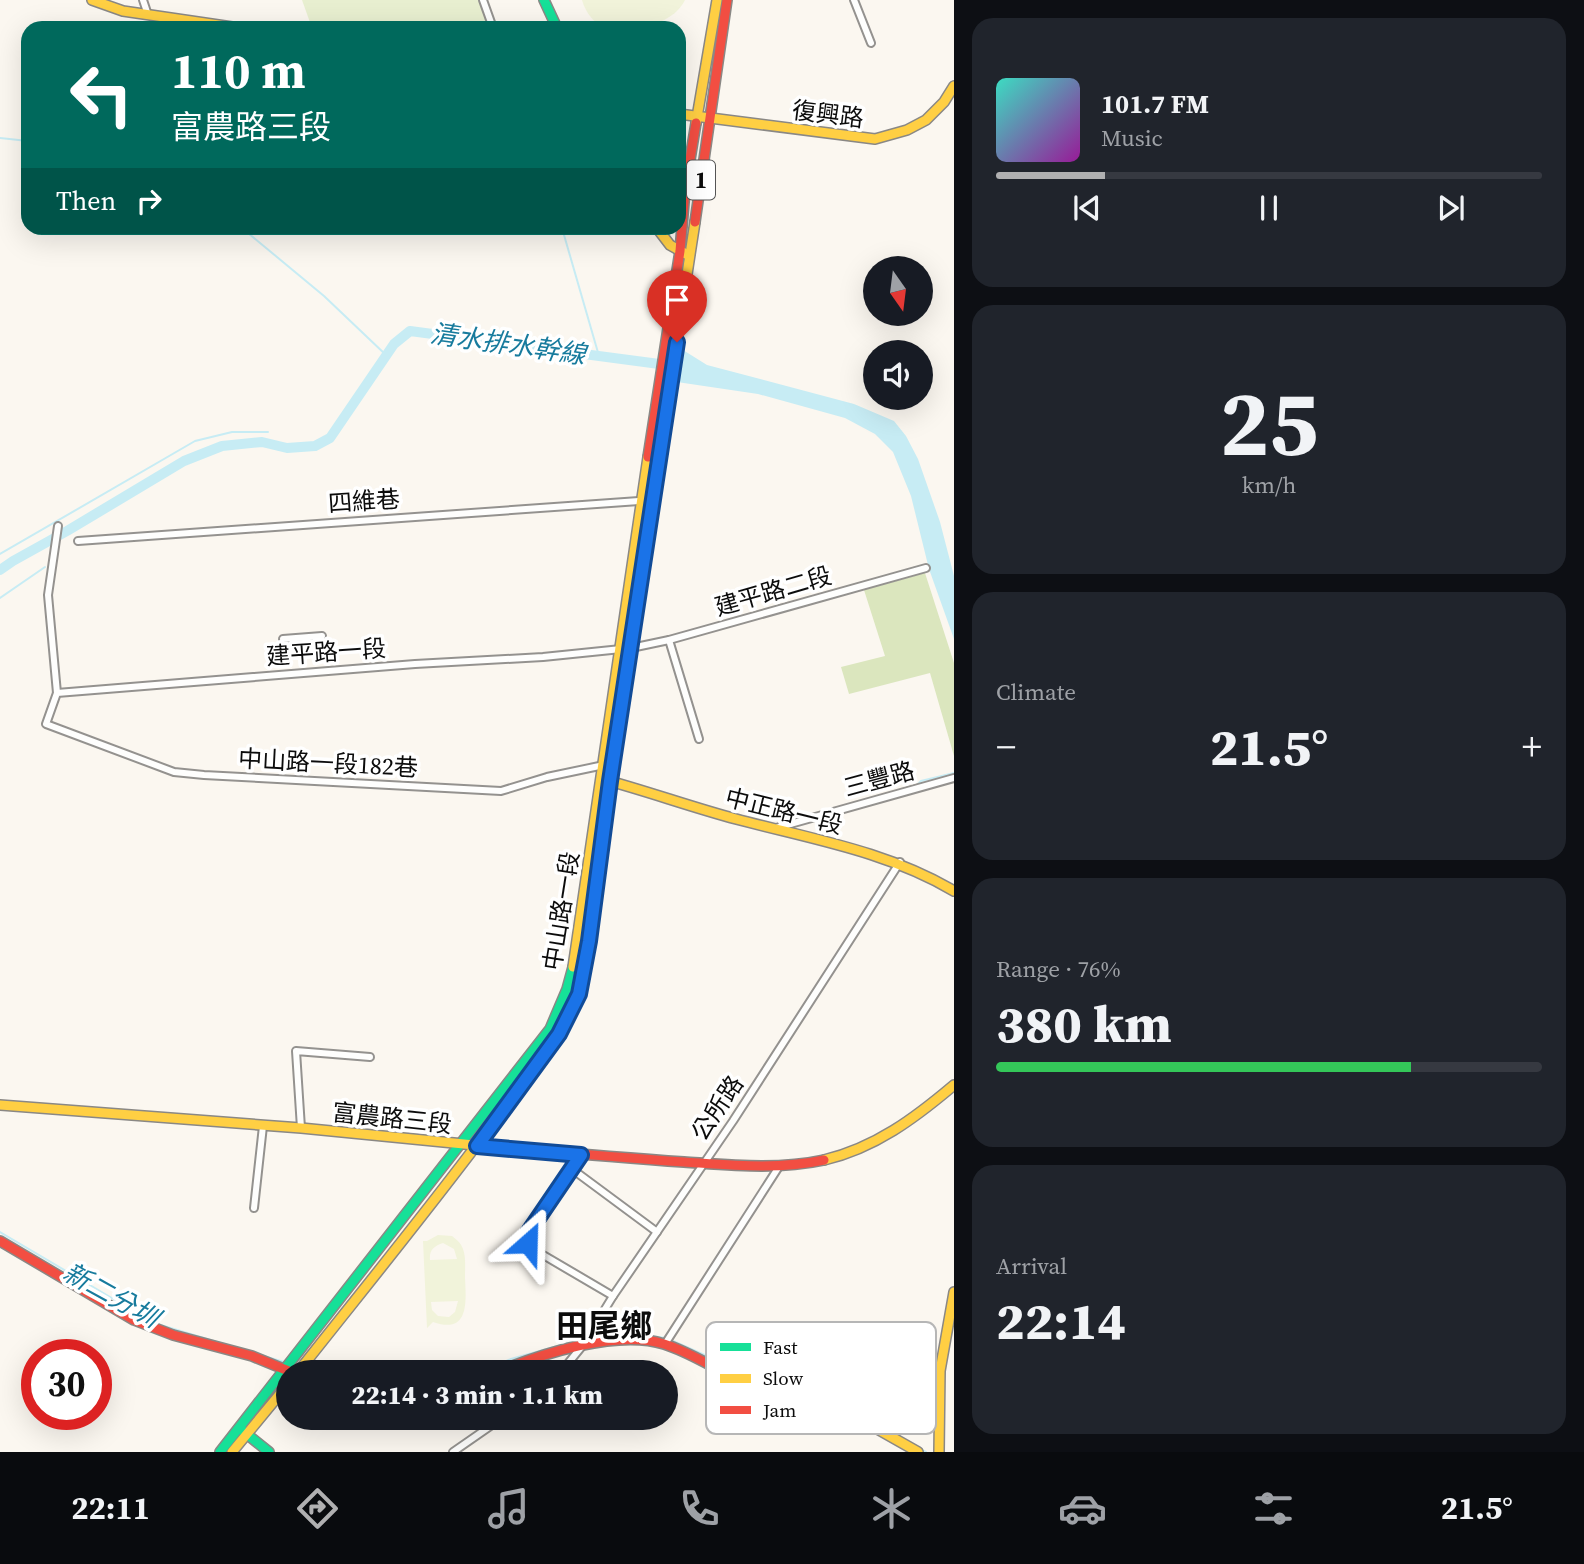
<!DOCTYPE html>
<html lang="en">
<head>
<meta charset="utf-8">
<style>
  body { margin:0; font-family:"Source Serif 4","Noto Sans TC",serif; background:#20242c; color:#f1f3f6; height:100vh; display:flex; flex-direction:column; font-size:26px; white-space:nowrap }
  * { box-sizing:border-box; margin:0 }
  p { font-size:23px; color:#9ea1a6 }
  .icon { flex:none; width:38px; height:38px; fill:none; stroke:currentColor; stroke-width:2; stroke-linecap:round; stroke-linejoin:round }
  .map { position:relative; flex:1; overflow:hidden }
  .details { display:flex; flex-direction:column; gap:18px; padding:18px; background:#0d0f14; width:630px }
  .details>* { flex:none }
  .top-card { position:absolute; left:21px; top:21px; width:665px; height:214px; border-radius:21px; box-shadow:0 7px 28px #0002; background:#00695c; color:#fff; overflow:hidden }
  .needle { width:46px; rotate:166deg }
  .tools { position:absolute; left:863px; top:256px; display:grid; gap:14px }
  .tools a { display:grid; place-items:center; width:70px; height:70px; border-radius:50%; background:#171b24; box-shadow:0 7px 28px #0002; font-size:35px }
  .speed { position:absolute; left:21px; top:1339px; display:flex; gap:14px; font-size:35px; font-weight:700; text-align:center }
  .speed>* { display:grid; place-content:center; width:91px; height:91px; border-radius:50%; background:#171b24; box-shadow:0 7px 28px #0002; line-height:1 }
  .speed .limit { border:10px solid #d22; background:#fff; color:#111 }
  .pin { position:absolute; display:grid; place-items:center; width:60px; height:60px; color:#fff; margin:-72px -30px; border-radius:50% 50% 50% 0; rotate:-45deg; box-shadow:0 0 7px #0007 }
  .pin .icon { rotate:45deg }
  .me { position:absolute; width:77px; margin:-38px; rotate:25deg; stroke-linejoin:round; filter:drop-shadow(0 0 5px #0008) }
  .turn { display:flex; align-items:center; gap:24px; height:147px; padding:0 35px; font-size:32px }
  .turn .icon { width:91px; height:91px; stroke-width:2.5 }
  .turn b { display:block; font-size:49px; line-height:60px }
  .then { display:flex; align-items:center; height:66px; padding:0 35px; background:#0003; gap:14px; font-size:26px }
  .big { font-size:52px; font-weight:800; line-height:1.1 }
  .details .card { flex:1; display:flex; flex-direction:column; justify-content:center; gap:10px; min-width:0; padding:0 24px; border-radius:21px; background:#20242c }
  .details .dial { align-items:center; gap:0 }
  .dial b { font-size:91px; line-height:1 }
  .song { display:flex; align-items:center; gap:21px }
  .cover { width:84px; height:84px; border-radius:10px; background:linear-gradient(135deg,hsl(170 70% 55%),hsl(300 70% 35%)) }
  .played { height:7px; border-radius:4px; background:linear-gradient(90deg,#b0b0b1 20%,#363941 20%) }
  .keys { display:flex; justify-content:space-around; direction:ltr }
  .heat { display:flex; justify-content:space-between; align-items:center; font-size:38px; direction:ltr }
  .charge { height:10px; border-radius:5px; background:linear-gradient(90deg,#34c759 76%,#363941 0) }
  .trip { position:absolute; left:276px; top:1360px; width:402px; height:70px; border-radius:35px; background:#171b24; box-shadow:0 7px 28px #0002; font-weight:800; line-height:70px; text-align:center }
  .dock { display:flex; height:112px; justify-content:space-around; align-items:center; background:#090b0e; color:#9ea1a6 }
  .dock .icon { width:49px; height:49px }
  .dock .active { color:#b0b0b1 }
  .dock b { font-size:32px; color:#f1f3f6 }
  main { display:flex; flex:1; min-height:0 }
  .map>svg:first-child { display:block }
</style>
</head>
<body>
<main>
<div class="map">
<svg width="954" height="1452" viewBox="0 0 954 1452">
  <rect width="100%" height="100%" fill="#fbf7f0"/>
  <path fill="#e8efd0" d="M302 0H481L490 28H312Z"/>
  <path fill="#dbe6be" d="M925 573 954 663V756L930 673 849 694 841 667 885 656 864 590Z"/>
  <g fill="#f1f3da" fill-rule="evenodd">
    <path d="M582 0H685C673 25 632 33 607 28 594 25 585 11 582 0Z"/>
    <path d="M438 1235 452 1236C457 1240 461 1243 463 1249 466 1257 465 1268 465 1277 466 1301 470 1335 433 1322L427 1328 423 1241H427ZM443 1243 454 1249 457 1259 430 1260C429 1250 434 1246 443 1243ZM458 1301 455 1312 449 1317 438 1316 432 1310 431 1302Z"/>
  </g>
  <path fill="#c7ecf4" d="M683 350 707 365 854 404 894 421 906 436 918 459 940 522 954 576V639L929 569 911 496 893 452 875 434 845 418 758 394 677 382Z"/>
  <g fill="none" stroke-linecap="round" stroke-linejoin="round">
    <g stroke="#c7ecf4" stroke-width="2">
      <path d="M0 138 28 141"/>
      <path d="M242 228 324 296 386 355"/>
      <path d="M562 228 599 356"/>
      <path d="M0 554 195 441 232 432H268"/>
      <path d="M0 598 45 567"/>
      <path d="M917 785 921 781 954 773"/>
      <path d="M0 1232 154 1323 284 1362"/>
      <path d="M591 1336 624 1335"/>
      <path d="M650 1336 666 1338"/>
      <path d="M671 1340 781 1389"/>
      <path d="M481 1372 511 1359 586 1338"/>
      <path d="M920 1449 926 1452"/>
    </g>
    <path stroke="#c7ecf4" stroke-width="10" d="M0 570 13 561 67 531 184 461 222 446 262 442 287 448 315 446 330 438 394 344 410 331 682 367"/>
    <g stroke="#94928f" stroke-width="10">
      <g id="street">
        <path d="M143 0 148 15"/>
        <path d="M483 0 493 28"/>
        <path d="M854 0 871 43"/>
        <path d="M78 541 653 500"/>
        <path d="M283 639 322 636"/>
        <path d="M669 640 699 739"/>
        <path d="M57 693 48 595 58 526"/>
        <path d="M604 765 547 777 501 791 204 775 174 772 46 724 57 693 415 664 543 657 631 648 669 640 926 568"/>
        <path d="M776 828 954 778"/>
        <path d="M301 1128 296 1051 370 1057"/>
        <path d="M581 1155 526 1236 533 1249 613 1296"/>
        <path d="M572 1169 657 1232"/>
        <path d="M254 1208 263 1126"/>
        <path d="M665 1344 780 1165"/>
        <path d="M561 1372 583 1345 613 1296 733 1121 900 862"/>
        <path d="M453 1452 502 1418"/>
      </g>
    </g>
    <g stroke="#8a8885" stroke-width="12">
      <g id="fast">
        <path d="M544 0 557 28"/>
        <path d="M243 1431 269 1452"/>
        <path d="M220 1452 550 1029 567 989 573 967"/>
      </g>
    </g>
    <g stroke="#8a8885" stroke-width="12">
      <g id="slow">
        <path d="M92 0 123 11 239 28"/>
        <path d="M679 114 875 139 907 130 926 120 944 102 954 86"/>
        <path d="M696 123 717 0"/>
        <path d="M657 228 670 245 686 254"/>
        <path d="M623 691 695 222"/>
        <path d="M602 779C647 791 691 807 736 819 811 839 886 851 954 891"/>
        <path d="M573 967 648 457"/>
        <path d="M0 1105 301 1128 474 1145"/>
        <path d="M824 1160C875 1148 915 1118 954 1085"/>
        <path d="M298 1372C370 1281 443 1192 511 1099 538 1063 573 1025 581 981"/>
        <path d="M793 1398 858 1418 918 1452"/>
        <path d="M232 1452 289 1383"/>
        <path d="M939 1452 940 1371 954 1292"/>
      </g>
    </g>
    <g stroke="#8a8885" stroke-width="12">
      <g id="jam">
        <path d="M695 222 727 0"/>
        <path d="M648 457 680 251 685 190 696 123"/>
        <path d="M581 981C600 885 608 787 623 691"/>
        <path d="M474 1145C544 1151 614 1157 684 1162 730 1165 778 1170 824 1160"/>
        <path d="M0 1241 134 1320 173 1335 252 1356 291 1372"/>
        <path d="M497 1372C542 1354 617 1329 664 1344 693 1353 719 1372 747 1383 762 1389 778 1393 793 1398"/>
      </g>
    </g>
    <use href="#street" stroke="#fefefd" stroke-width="6"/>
    <use href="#fast" stroke="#16e098" stroke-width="9"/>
    <use href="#slow" stroke="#ffcf43" stroke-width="9"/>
    <use href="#jam" stroke="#f24e42" stroke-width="9"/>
  </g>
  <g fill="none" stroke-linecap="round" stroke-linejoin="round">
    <g stroke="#114b97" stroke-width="18">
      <path id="route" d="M528 1243 526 1236 581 1155 477 1146 559 1034 579 994 589 941 610 781 677 342"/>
    </g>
    <use href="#route" stroke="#1a73e8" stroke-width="12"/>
  </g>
  <g text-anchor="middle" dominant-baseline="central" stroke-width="7" stroke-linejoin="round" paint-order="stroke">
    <rect fill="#fff" stroke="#555" stroke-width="2" x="687" y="160.5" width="28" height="39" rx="5"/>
    <g font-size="23" font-weight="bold" fill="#0c0c0c">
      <text x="701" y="180">1</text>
    </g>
    <g font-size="24" fill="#0c0c0c" stroke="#fff">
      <text transform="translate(828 114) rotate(7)">復興路</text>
      <text transform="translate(364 501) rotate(-4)">四維巷</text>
      <text transform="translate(773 591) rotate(-16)">建平路二段</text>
      <text transform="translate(326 652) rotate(-4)">建平路一段</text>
      <text transform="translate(328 763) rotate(3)">中山路一段182巷</text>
      <text transform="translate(879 779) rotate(-15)">三豐路</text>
      <text transform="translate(784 811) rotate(14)">中正路一段</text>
      <text transform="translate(561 911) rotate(-81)">中山路一段</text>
      <text transform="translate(717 1108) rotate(-56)">公所路</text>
      <text transform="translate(392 1118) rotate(6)">富農路三段</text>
    </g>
    <g font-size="26" font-style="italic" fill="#177b9d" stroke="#fff">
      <text transform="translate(508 344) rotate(8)">清水排水幹線</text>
      <text transform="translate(111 1295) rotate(29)">新二分圳</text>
    </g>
    <g font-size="32" font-weight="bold" fill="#0c0c0c" stroke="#fff">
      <text x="604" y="1326">田尾鄉</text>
    </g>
  </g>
  <rect x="706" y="1322" width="230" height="112" rx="10" fill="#fff" stroke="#b6b6b6" stroke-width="2"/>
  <rect x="720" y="1343" width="31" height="8" fill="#16e098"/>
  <rect x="720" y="1374" width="31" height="9" fill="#ffcf43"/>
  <rect x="720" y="1406" width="31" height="8" fill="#f24e42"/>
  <g font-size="19" fill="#0c0c0c">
    <text x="763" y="1354">Fast</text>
    <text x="763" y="1385">Slow</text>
    <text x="763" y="1417">Jam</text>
  </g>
</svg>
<div class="tools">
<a><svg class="needle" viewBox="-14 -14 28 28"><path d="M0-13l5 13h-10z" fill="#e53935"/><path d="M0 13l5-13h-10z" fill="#9ea1a6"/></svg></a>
<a><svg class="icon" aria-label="sound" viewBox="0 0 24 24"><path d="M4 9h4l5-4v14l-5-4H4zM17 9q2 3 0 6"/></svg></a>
</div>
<div class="speed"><div class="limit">30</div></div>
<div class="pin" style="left:677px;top:342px;background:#d93025"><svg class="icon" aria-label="arrive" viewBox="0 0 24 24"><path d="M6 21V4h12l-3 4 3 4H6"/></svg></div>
<svg class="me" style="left:528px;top:1243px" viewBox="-20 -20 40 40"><path d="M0-17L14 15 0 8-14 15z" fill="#1a73e8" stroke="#fff" stroke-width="4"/></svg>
<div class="trip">22:14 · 3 min · 1.1 km</div>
<div class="top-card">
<div class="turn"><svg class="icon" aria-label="left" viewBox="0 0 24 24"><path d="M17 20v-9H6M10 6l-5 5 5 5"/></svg><div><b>110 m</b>富農路三段</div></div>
<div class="then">Then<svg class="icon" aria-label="right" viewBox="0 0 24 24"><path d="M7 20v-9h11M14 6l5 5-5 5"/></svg></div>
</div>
</div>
<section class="details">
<div class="card">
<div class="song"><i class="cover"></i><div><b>101.7 FM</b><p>Music</p></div></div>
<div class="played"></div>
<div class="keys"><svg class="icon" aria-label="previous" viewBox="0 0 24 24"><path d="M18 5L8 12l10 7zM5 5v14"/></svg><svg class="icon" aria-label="pause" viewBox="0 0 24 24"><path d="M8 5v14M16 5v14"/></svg><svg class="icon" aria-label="next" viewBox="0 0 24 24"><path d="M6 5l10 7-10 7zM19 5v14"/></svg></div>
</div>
<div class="card dial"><b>25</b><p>km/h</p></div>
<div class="card"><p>Climate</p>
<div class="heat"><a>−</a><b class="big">21.5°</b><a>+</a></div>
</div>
<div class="card"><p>Range · 76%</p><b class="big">380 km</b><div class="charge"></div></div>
<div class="card"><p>Arrival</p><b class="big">22:14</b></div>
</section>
</main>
<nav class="dock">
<b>22:11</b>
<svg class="icon active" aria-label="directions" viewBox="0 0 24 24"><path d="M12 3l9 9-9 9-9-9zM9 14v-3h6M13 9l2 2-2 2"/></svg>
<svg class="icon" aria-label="music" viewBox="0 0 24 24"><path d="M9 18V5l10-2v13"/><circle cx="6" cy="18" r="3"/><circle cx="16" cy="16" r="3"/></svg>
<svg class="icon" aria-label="phone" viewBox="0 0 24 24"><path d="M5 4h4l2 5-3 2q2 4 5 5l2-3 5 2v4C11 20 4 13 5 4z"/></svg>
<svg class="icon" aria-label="climate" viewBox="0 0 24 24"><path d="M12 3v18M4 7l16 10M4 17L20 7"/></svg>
<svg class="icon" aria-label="car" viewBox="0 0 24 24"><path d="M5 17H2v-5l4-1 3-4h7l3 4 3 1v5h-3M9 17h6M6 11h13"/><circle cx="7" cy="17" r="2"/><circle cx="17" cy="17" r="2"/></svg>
<svg class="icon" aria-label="filters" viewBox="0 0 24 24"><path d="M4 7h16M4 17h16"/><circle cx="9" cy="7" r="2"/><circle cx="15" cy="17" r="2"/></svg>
<b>21.5°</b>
</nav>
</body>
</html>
